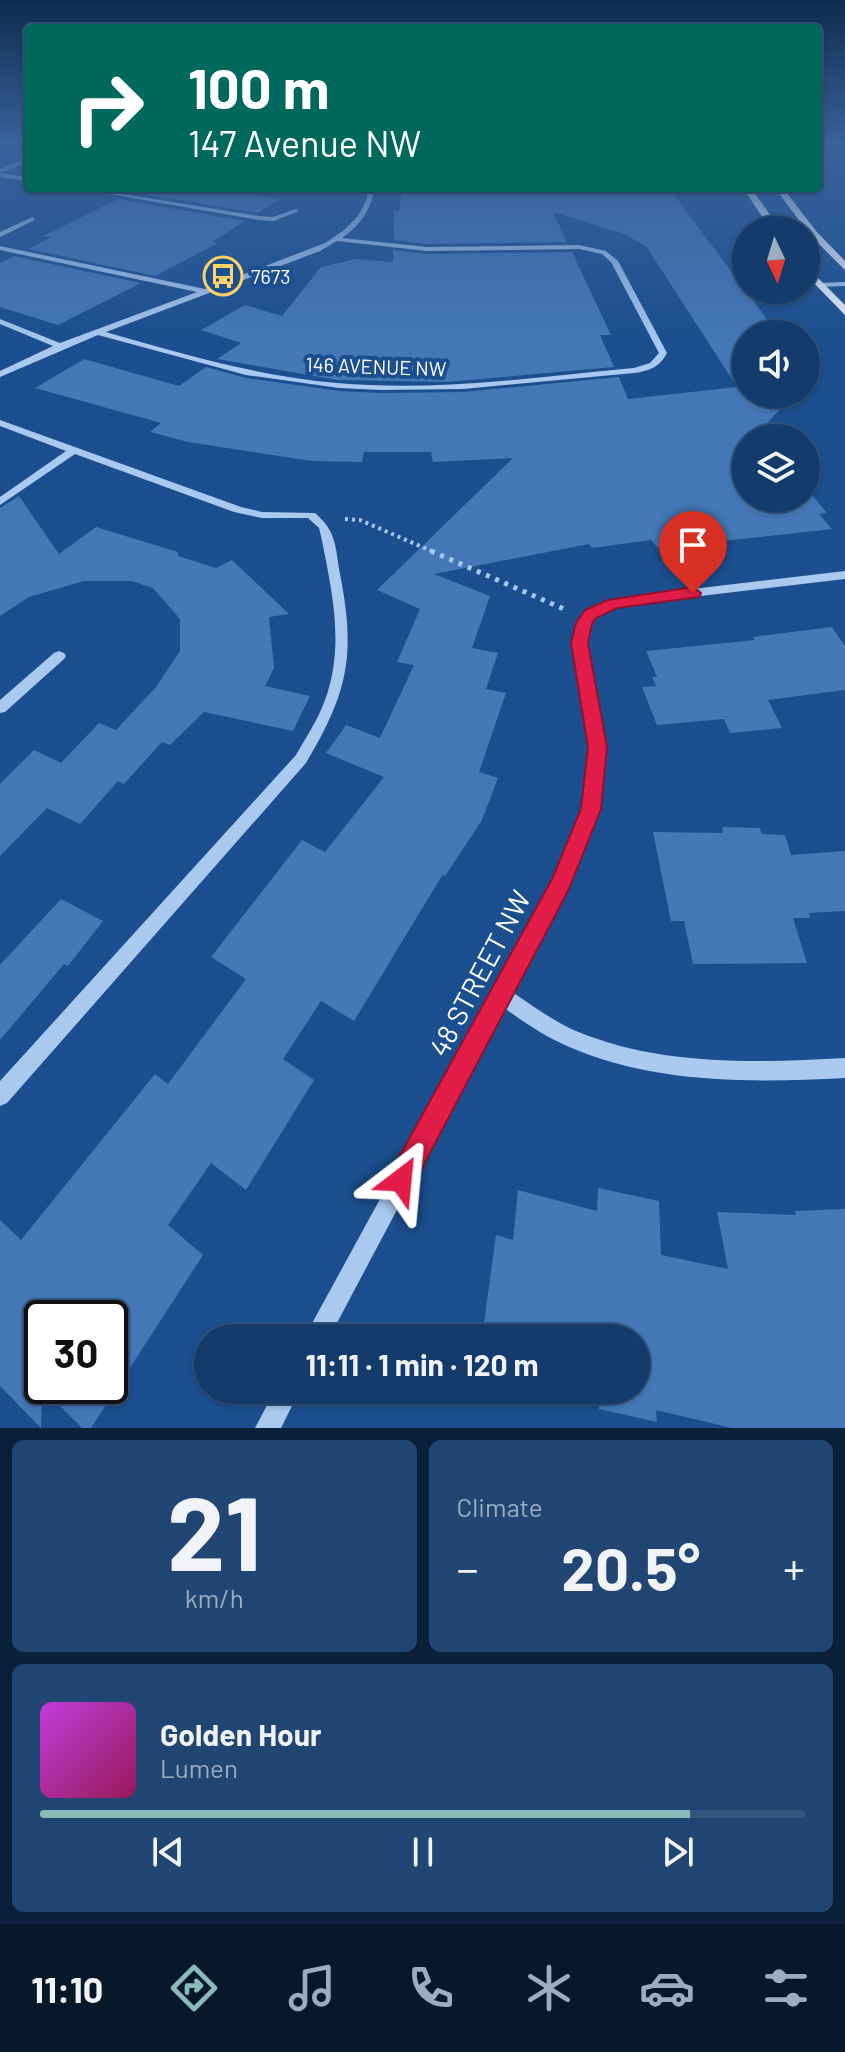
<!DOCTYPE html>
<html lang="en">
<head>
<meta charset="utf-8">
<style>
  body { margin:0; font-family:Barlow,sans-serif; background:#214673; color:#f1f3f6; height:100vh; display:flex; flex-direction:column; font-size:30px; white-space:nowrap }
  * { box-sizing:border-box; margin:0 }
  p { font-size:26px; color:#9dadc1 }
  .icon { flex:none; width:44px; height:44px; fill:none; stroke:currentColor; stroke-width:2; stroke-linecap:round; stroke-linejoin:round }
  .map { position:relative; height:1428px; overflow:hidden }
  .side { display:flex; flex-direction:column; gap:12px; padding:12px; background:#0b203b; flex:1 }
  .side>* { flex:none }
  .banner { position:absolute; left:24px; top:24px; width:798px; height:168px; border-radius:8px; box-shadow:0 2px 6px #0004,0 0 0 2px #33557e; background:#00695c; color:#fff; overflow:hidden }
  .needle { width:52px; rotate:176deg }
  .controls { position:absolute; left:732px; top:216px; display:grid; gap:16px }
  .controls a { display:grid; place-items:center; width:88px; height:88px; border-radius:50%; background:#143b6b; box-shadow:0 2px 6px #0004,0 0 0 2px #33557e; font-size:40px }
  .speed { position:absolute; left:24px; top:1300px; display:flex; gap:16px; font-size:40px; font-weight:700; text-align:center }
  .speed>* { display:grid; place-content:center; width:104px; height:104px; border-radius:50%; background:#143b6b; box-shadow:0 2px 6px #0004,0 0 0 2px #33557e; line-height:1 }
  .speed .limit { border:4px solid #111; border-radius:12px; background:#fff; color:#111 }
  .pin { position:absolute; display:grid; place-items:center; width:68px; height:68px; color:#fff; margin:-82px -34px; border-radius:50% 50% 50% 0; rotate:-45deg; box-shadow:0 0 8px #0007 }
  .pin .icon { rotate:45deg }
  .me { position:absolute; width:88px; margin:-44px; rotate:29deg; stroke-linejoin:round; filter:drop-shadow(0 0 6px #0008) }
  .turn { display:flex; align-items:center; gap:28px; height:168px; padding:0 32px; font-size:36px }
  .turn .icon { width:104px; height:104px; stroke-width:2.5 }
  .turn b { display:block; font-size:56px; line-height:68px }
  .big { font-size:60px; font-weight:700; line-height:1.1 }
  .side .tile { flex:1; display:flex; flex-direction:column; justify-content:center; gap:12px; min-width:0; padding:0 28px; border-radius:12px; background:#214673 }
  .side .dial { align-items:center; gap:0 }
  .dial b { font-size:104px; line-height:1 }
  .song { display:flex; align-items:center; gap:24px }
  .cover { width:96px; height:96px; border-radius:12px; background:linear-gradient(135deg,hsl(290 70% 55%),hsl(330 70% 35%)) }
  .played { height:8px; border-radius:4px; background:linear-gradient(90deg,#8bbbb9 85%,#33557e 85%) }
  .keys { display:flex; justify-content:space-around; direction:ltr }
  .heat { display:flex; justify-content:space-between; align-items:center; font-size:44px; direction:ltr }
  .side .tiles { flex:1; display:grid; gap:12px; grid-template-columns:1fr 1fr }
  .tile:last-child { grid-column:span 2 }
  .trip { position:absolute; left:194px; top:1324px; width:456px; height:80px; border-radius:40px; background:#143b6b; box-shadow:0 2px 6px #0004,0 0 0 2px #33557e; font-weight:700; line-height:80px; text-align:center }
  .menu { display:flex; height:128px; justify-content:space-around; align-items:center; background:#08182b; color:#9dadc1 }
  .menu .icon { width:56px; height:56px }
  .menu .active { color:#8bbbb9 }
  .menu b { font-size:36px; color:#f1f3f6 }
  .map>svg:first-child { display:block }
</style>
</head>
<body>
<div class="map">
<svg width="845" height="1428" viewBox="0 0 845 1428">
  <rect width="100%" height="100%" fill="#1b4f8f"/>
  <g fill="#4478b7" fill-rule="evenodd">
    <path d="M139 188H212L280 199 258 213 131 192Z"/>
    <path d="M403 188H669L778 334H746V394H794L759 432 764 438H746V498H806V488L827 513 819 514 832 529 658 548 651 540 592 548 589 544 434 574 490 596 472 648 498 653 486 689 506 693 479 772 498 778 482 820 445 876 443 874 354 1021 321 1001 283 1059 314 1080 246 1190 211 1163 168 1225 203 1255 91 1428H82L42 1388 41 1428 0 1386V1220L21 1240 155 1074 168 1084 246 979 211 957 302 840 325 852 384 777 326 753 346 725 380 738 414 665 397 662 420 609 377 590 513 458 433 462 431 452H364L362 462 312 461 253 452 188 442 150 432 161 423 35 388 84 359 179 386 206 367 246 378 339 391 380 393 463 392 619 377 628 399 737 387 646 246 624 234 553 212 567 242 427 244 394 240V210H399ZM42 1318H110V1386H42Z"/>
    <path d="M118 199 245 221 212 242 218 243 155 276 28 249 50 237 43 236Z"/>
    <path d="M393 250 427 254 572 252 611 335H600L614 367 448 382 337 380 217 359 241 343 201 330 245 305 282 316 321 267 356 259 393 262Z"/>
    <path d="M14 256 141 283 58 325 0 307V263Z"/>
    <path d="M19 496 59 554 96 527 178 552V556L216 568 232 560 289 614 269 617 274 668 265 686 310 696 293 731 204 712 170 745 162 742 124 784 118 781 80 824 47 808 0 856V784L34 750 61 763 99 723 116 730 156 687 180 651V619L153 588 132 581H84L29 597 0 616V508Z"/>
    <path d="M832 627 845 646V690L768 700 782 728 730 733 724 719 657 725 642 687 656 686 652 677H657L646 651 755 640 753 637Z"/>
    <path d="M722 827 760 828 762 834 785 835 791 855 845 851V911L809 913 810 918H793L807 963 693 964 684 921H671L653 832 723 833Z"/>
    <path d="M61 899 103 921 68 966 64 964 0 1040V965Z"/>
    <path d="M598 1188 659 1201 661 1255 728 1269 717 1212 796 1215 795 1211 845 1209V1428H732L656 1410 657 1422 599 1409V1390H636V1338H482L496 1235 513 1240 518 1190 597 1211Z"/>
  </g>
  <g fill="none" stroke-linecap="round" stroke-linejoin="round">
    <path stroke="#a9c9ee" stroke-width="4" stroke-dasharray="3 4" stroke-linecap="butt" d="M345 519 360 520 436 553"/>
    <path stroke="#a9c9ee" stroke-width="5" stroke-dasharray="4 6" stroke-linecap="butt" d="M431 551 564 609"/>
    <g fill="#a9c9ee" fill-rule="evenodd">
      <path d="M28 158V162L0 173V169Z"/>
      <path d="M0 173 28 177V181L0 177Z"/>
      <path d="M75 188 116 193 124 189 127 191 123 194 259 216 273 217 296 209 299 211 274 221 259 220Z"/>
      <path d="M368 188H374C372 210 360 225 342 238L427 247 579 245 606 251 618 261 667 353C660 367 649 371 634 373L463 389 380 390 339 388 246 375 98 335 0 377V371L53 346 0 324V319L60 343 197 292 0 250V246L205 289 325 243 343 231 358 216 367 199ZM337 241 427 251 579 249 602 254 611 262 659 353 650 363 634 368C535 377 436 392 337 383 257 376 182 354 106 332L320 251Z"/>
      <path d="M33 217 35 220 0 237V232Z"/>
      <path d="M845 282V286L820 287 816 285 820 283Z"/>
      <path d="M0 420 241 507 262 512 315 513C337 532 335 546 340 574 356 656 348 692 306 763L7 1103 0 1106V1081L296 755C306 737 318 720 325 700 345 646 332 591 321 536L319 528 308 518H262L234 512 75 454 0 505V497L66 451 0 426Z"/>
      <path d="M845 571V579L633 604C600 610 588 614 587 650 591 682 602 714 604 747 609 832 551 919 512 992 533 1006 553 1021 576 1031 659 1066 757 1063 845 1058V1078C753 1083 653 1084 567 1046 544 1036 524 1022 504 1008L329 1338H304L555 879C570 844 586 807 589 767 590 755 590 743 588 730 583 699 560 636 587 611 598 600 618 598 633 596Z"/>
      <path d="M59 651 64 653 66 656 64 659 5 712 0 713V700L54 653Z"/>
      <path d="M275 1390H300L281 1428H255Z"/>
    </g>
    <g fill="#f0f6ff" fill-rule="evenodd">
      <path d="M743 188H751L781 230H771Z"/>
      <path d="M775 188H783L816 231 845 261V270L810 235Z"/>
      <path d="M806 266 845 305V315L806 275Z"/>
    </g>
  </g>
  <linearGradient id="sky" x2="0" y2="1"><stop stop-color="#0f2b4f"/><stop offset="0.42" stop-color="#39639b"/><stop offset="1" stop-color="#39639b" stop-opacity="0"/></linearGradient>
  <rect width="845" height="344" fill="url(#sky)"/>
  <path fill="#e11d48" stroke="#92132f" stroke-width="2" d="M693 587 701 593 699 597 617 608 596 618 592 624 588 643 607 747 601 809 568 891 411 1189 401 1193 392 1189 388 1180 392 1170 552 879 581 809 588 747 571 643 576 623 585 610 608 600Z"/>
  <defs>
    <g id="bus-ring" transform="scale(2)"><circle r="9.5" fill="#1b4f8f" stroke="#ffd166" stroke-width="1.5"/><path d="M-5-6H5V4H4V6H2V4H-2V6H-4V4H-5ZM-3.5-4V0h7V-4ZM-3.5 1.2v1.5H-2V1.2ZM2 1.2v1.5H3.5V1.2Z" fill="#ffd166"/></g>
  </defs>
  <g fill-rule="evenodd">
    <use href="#bus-ring" x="223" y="276"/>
  </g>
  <g text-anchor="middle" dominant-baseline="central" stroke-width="8" stroke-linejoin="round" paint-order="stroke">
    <g font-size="20" fill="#fff" stroke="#1b4f8f" text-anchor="start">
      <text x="251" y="276">7673</text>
    </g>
    <g font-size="20" fill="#fff" stroke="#1b4f8f">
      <text transform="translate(376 366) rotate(2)">146 AVENUE NW</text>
    </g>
    <g font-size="28" fill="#fff" stroke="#1b4f8f">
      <text transform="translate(479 973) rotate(-62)">48 STREET NW</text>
    </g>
  </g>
</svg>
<div class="controls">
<a><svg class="needle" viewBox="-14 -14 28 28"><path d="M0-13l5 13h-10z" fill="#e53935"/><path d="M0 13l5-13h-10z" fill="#9dadc1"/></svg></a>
<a><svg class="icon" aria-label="sound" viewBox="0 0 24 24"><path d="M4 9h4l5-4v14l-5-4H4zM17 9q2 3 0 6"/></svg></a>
<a><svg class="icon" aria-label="layers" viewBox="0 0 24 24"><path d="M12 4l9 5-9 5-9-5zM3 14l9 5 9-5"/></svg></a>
</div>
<div class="speed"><div class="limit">30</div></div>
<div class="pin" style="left:693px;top:593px;background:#d93025"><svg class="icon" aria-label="arrive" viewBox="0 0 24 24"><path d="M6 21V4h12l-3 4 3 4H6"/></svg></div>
<svg class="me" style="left:401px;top:1180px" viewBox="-20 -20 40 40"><path d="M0-17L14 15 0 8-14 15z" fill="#e11d48" stroke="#fff" stroke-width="4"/></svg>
<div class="trip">11:11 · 1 min · 120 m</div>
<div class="banner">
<div class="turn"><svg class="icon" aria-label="right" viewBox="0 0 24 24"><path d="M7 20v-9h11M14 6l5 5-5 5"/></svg><div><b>100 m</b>147 Avenue NW</div></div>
</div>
</div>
<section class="side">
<div class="tiles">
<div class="tile dial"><b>21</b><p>km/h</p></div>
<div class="tile"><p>Climate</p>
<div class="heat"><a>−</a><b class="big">20.5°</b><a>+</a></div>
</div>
<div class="tile">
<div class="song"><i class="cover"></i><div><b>Golden Hour</b><p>Lumen</p></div></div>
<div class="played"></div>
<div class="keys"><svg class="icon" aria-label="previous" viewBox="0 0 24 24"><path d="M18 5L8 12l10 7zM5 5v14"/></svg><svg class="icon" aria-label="pause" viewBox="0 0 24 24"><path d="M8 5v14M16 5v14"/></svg><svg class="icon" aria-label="next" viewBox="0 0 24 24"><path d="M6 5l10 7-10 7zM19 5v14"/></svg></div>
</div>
</div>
</section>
<nav class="menu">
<b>11:10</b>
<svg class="icon active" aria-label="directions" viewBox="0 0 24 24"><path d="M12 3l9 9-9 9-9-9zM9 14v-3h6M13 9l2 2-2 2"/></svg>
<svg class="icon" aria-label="music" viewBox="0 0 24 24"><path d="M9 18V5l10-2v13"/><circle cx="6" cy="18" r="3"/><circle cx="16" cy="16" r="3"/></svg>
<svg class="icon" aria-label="phone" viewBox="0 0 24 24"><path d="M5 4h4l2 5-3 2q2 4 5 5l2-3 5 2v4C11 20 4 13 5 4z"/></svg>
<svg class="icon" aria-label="climate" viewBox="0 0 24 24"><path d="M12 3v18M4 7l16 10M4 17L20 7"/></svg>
<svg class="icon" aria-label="car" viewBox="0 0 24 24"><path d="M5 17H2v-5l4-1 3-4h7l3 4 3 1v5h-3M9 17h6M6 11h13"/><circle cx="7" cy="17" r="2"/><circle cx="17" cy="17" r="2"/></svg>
<svg class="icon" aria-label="filters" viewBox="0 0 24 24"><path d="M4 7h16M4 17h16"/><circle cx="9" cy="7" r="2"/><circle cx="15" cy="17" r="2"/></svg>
</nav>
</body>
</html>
